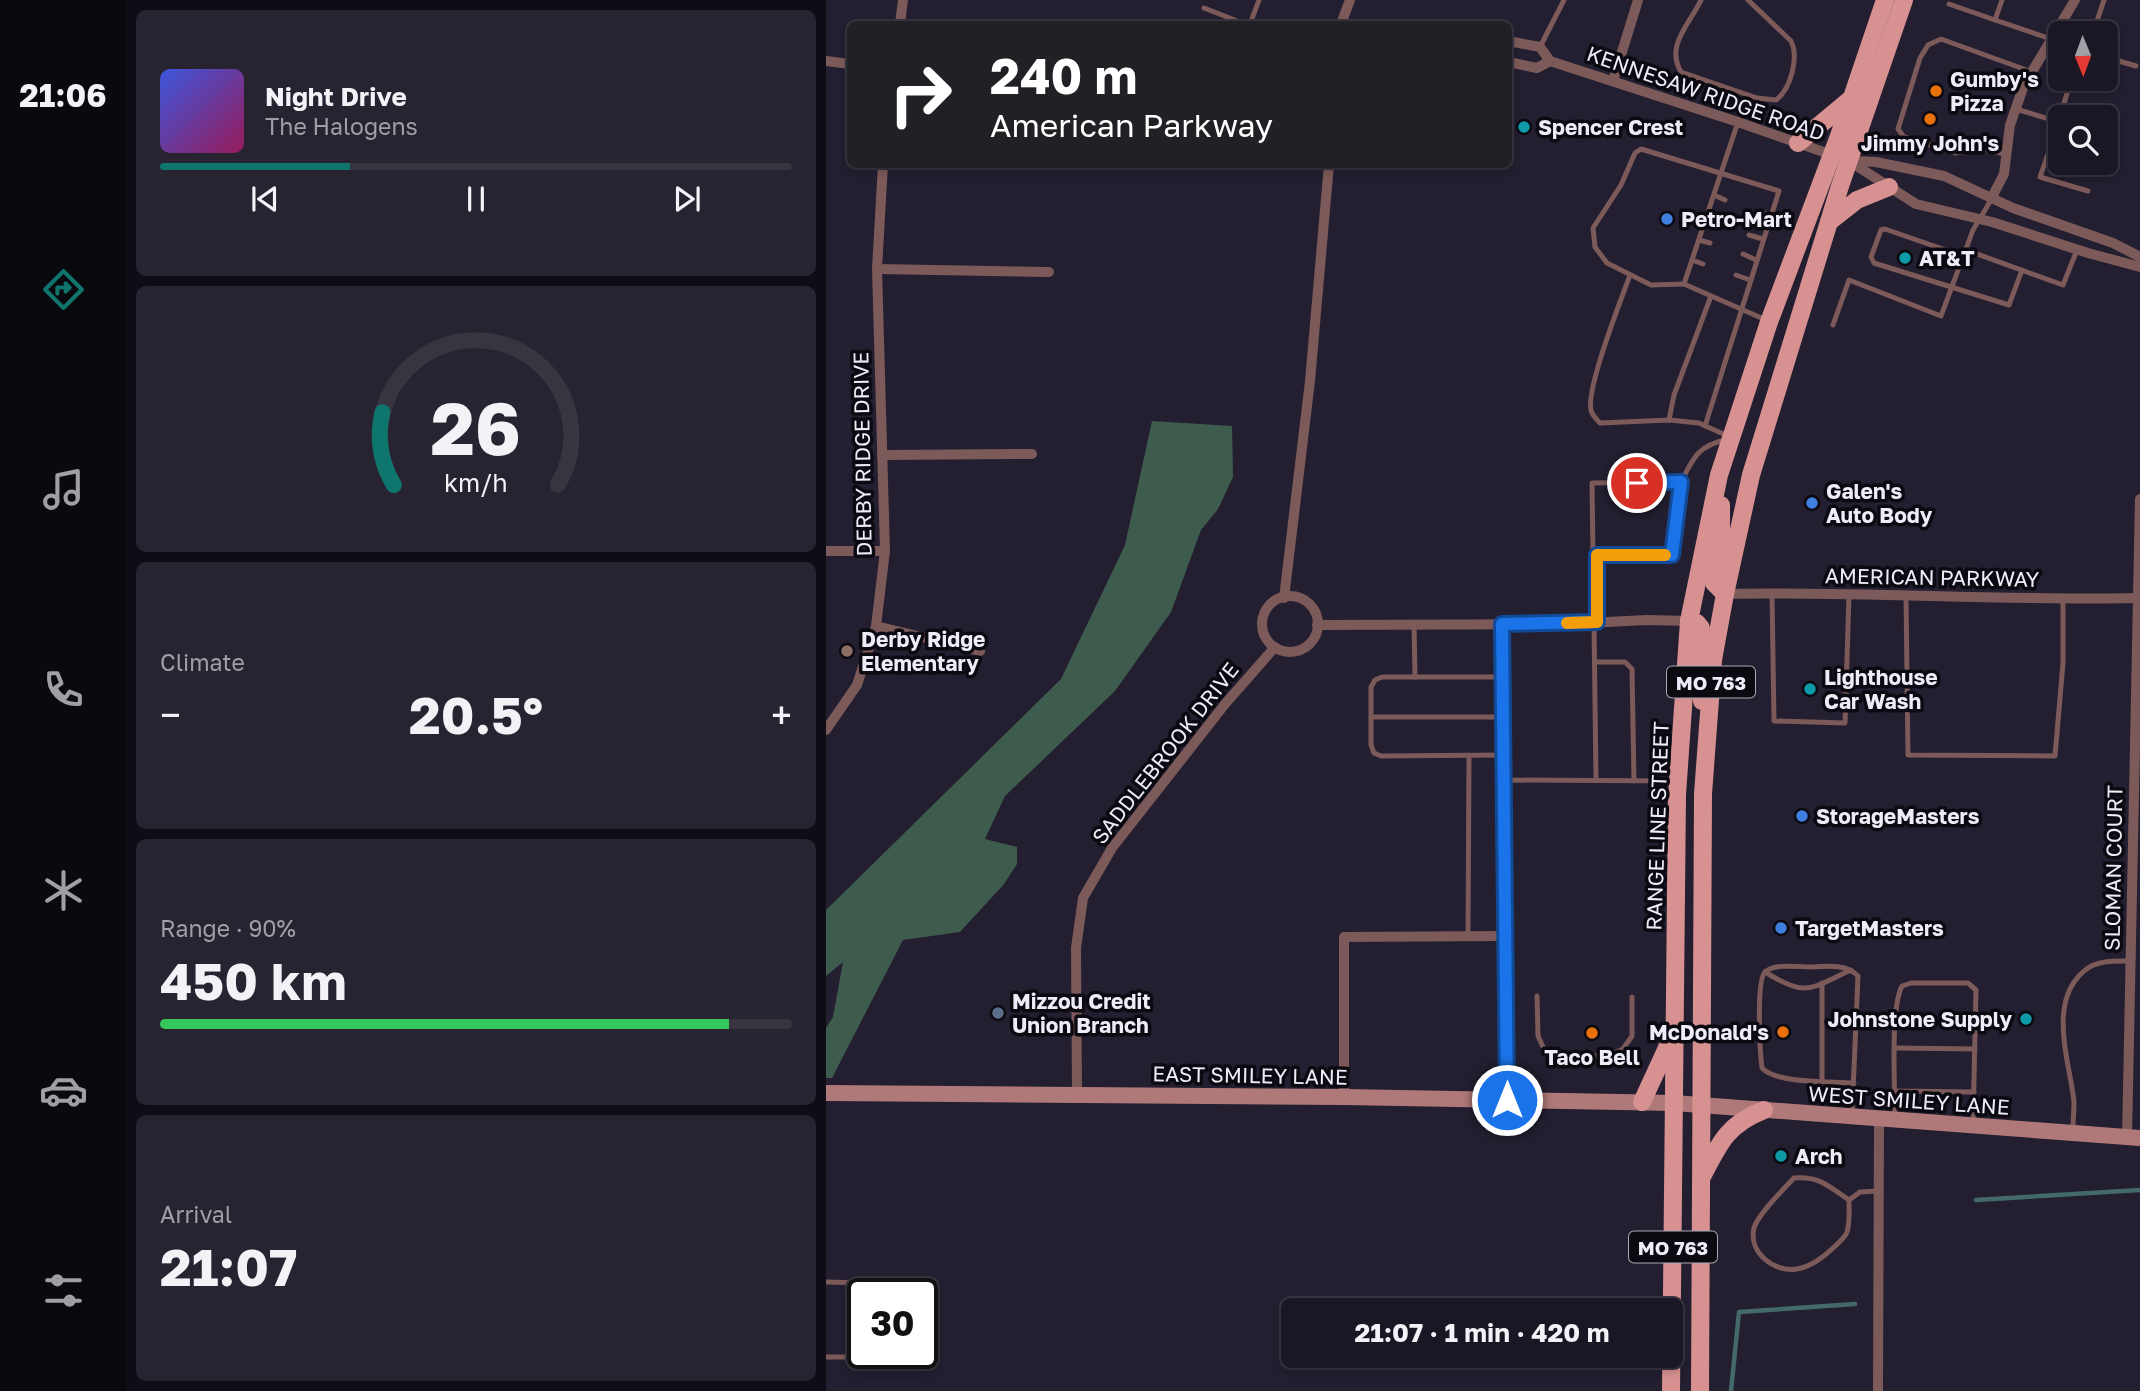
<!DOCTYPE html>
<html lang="en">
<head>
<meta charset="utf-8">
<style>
  body { margin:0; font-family:"Golos Text",sans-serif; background:#272331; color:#f1f3f6; height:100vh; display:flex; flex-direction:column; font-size:26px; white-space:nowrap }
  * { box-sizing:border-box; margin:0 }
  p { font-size:23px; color:#9f9fa6 }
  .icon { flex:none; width:38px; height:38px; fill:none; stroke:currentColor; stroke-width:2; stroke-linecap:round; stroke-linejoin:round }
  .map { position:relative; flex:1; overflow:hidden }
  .sheet { display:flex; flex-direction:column; gap:10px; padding:10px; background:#0e0c14; width:700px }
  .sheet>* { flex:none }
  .top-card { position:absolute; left:21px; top:21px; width:665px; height:147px; border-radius:10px; box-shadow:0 4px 10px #0003,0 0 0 2px #383541; background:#202124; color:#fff; overflow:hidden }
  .needle { width:46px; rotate:179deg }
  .controls { position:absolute; left:1222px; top:21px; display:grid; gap:14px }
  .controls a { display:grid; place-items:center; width:70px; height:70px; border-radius:10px; background:#1a1624; box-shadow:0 4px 10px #0003,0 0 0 2px #383541; font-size:35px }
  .speed { position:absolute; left:21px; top:1278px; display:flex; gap:14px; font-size:35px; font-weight:700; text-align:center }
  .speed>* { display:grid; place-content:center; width:91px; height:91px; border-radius:50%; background:#1a1624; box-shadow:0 4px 10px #0003,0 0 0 2px #383541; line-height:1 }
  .speed .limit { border:4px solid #111; border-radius:10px; background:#fff; color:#111 }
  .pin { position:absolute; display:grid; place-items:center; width:60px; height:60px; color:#fff; margin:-30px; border:4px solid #fff; border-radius:50%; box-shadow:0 2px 7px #0007 }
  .me { position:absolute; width:77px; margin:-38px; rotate:0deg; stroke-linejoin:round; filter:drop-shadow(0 0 5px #0008) }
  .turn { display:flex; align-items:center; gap:24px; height:147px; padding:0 28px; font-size:32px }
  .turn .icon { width:91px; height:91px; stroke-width:2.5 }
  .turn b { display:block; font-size:49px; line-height:60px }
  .big { font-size:52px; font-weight:700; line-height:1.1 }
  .sheet .tile { flex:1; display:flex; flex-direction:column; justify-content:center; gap:10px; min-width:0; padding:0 24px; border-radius:10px; background:#272331 }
  .sheet .dial { align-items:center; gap:0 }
  .dial svg { height:182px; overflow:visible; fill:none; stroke:#383541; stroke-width:7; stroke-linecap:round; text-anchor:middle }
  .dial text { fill:#f1f3f6; stroke:none }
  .song { display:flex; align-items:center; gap:21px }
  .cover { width:84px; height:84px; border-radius:10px; background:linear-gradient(135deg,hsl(230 70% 55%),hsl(330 70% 35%)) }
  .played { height:7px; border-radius:4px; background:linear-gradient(90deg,#0f766e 30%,#383541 30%) }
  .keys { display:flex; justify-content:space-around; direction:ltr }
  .heat { display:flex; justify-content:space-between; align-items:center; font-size:38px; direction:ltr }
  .charge { height:10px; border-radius:5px; background:linear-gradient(90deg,#34c759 90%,#383541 0) }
  .trip { position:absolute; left:455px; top:1298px; width:402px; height:70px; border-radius:10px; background:#1a1624; box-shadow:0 4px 10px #0003,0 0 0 2px #383541; font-weight:700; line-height:70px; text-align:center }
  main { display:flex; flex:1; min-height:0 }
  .tabs { display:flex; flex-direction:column; width:126px; justify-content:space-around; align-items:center; background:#0a090e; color:#9f9fa6 }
  .tabs .icon { width:49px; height:49px }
  .tabs .on { color:#0f766e }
  .tabs b { font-size:32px; color:#f1f3f6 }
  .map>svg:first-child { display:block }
</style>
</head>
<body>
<main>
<nav class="tabs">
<b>21:06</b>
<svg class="icon on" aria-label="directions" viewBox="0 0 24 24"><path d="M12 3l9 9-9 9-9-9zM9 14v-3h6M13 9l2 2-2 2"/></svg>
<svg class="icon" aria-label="music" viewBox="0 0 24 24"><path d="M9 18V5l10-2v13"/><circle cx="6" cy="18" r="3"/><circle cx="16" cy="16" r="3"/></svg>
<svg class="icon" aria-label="phone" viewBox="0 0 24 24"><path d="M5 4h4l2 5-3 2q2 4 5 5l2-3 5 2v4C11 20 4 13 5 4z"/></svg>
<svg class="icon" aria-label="climate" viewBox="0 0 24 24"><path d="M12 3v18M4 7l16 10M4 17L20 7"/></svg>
<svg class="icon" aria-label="car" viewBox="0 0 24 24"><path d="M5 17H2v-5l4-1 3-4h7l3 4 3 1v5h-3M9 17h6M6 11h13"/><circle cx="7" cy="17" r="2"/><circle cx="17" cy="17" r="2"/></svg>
<svg class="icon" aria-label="filters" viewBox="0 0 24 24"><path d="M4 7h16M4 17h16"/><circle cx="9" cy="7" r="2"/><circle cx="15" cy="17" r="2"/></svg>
</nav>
<section class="sheet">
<div class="tile">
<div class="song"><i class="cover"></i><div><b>Night Drive</b><p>The Halogens</p></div></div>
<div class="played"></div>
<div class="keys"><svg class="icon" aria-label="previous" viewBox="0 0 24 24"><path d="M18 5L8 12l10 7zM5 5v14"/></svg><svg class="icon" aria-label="pause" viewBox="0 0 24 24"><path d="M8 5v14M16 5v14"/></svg><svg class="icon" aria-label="next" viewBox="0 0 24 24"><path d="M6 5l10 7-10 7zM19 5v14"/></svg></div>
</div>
<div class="tile dial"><svg viewBox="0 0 100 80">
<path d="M14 69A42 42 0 1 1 86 69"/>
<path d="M14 69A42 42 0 0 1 9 37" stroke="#0f766e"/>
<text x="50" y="56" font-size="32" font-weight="700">26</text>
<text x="50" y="72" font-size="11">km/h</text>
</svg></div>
<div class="tile"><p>Climate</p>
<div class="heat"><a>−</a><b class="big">20.5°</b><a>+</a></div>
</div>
<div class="tile"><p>Range · 90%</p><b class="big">450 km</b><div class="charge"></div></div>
<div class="tile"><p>Arrival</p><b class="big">21:07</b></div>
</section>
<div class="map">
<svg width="1314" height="1391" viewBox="0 0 1314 1391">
  <rect width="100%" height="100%" fill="#231e30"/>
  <path fill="#3e5c4e" d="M326 421 406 426 407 477 392 509 375 530 345 612 289 691 179 796 159 839 191 847V864L178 884 134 932 77 940 6 1078H0V1028L7 1017 17 962 0 976V910L235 679 299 545Z"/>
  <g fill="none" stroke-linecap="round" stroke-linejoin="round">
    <g stroke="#446969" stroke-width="4.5">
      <path d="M1150 1200 1314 1190"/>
      <path d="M905 1391 913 1312 1029 1304"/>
    </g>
    <g stroke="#7c5a59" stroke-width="5">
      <path d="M875 0C864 24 839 45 855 72L931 98 950 100C965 89 973 57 965 41L922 0"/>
      <path d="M1176 0 1169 20 1234 42"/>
      <path d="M1123 4 1169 20"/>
      <path d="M378 8 419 24"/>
      <path d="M424 24 433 0"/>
      <path d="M1267 33 1278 0"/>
      <path d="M714 47 738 0"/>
      <path d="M1279 57 1310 66"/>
      <path d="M1190 109 1233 122 1214 177 1262 191"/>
      <path d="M1234 117 1245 80"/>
      <path d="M912 122 858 284 940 320"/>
      <path d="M1180 154 1157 149 1130 153 1078 137 1072 129 1094 58 1102 45 1115 39 1206 72"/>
      <path d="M888 195 899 200"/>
      <path d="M932 211 945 216"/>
      <path d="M880 218 891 222"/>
      <path d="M923 235 937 239"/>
      <path d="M873 240 884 243"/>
      <path d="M1140 250 1237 285 1251 250"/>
      <path d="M917 254 930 260"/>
      <path d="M1137 256 1059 229 1055 230 1045 257 1048 263 1183 305 1196 270"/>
      <path d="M866 260 877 264"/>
      <path d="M804 275C795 300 760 388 765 410 766 415 770 419 774 423L843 420 873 423 904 437"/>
      <path d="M910 275 924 280"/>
      <path d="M858 284 825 285 781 263 769 247 767 228 795 185 809 153 815 149 953 191 879 426"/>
      <path d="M1007 325 1023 280 1115 316 1147 230 1165 200"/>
      <path d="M843 420 848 395 885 296"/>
      <path d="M855 482C868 456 872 446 902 439"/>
      <path d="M771 555H846L855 482 766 483 767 555H771V622"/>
      <path d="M946 593 948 721 1019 723 1023 595"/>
      <path d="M1080 596 1082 755 1229 756 1237 663V600"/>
      <path d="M768 623 770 780"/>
      <path d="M588 624 589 677"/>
      <path d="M769 662H799L806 669 808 781"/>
      <path d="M676 677H556L549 680 545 687V745L548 753 555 756 677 755"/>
      <path d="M545 717H677"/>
      <path d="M678 780 849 781"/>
      <path d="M642 936 643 756"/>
      <path d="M939 972C981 998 983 989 1025 970"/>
      <path d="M711 996 712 1036 718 1049 729 1055 781 1056 797 1049 806 1036V997"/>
      <path d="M1070 1048 1149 1049"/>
      <path d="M996 1081V983"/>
      <path d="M1069 1091 1148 1092"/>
      <path d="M1026 1114 1032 976C1020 964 1003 966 986 967 974 967 949 963 939 972 930 981 934 1053 936 1068 951 1084 1006 1081 1028 1083"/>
      <path d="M1069 1119C1069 1090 1064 1008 1076 986L1085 983H1142L1150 990 1147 1123"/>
      <path d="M1247 1130C1247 1121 1248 1111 1248 1102 1244 1062 1219 998 1262 968 1274 960 1291 961 1305 961"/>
      <path d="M1023 1200C1002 1186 994 1176 968 1178 957 1190 932 1214 928 1228 922 1252 948 1273 971 1269 984 1267 998 1257 1007 1248 1012 1243 1019 1238 1021 1232 1024 1222 1023 1211 1023 1200L1034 1192 1053 1191"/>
      <path d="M0 1282 82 1284"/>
      <path d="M0 1357H63"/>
    </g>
    <g stroke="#7c5a59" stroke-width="10">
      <path d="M74 24 77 0"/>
      <path d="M515 24 524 0"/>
      <path d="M682 41 714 47 724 61 912 122 1023 161 1090 204 1166 222 1262 253 1314 267"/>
      <path d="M0 61 24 64"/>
      <path d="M682 62 711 68 724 61"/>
      <path d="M787 81 812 0"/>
      <path d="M1026 161 1050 162 1118 176 1187 208 1287 243 1314 257"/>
      <path d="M1165 199 1178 174 1184 125 1198 85 1249 0"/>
      <path d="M51 269 223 272"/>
      <path d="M56 455 206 454"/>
      <path d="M0 551H59"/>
      <path d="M899 594C1037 591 1174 601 1312 598"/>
      <circle cx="464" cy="624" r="28"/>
      <path d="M458 598 484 381 503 164"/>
      <path d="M676 624 681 1100"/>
      <path d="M491 625 740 624 821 620 863 621"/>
      <path d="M50 626 154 651"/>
      <path d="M0 730 31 685 50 626 59 551 51 269 57 164"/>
      <path d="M251 1094 250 948 257 898 286 848 399 704 449 647"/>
      <path d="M518 1097V937L679 936"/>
      <path d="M1301 1138 1314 499"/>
      <path d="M1052 1391 1053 1119"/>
    </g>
    <path stroke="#b07979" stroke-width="16" d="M0 1093 518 1097 848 1103 1314 1138"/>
    <g stroke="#d89191" stroke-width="18">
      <path d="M972 143 1026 98"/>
      <path d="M1003 222 1031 200 1063 187"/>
      <path d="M895 505V536L887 574 888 583 899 594"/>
      <path d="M863 621 871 623 875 628 872 674 876 701"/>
      <path d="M816 1102 846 1037"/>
      <path d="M877 1175C894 1142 902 1124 938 1110"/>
      <path d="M845 1391 851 795 863 621 893 475 943 322 1013 136 1059 0"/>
      <path d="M874 1391 877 794 887 660 899 594 925 475 1014 186 1078 0"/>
    </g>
  </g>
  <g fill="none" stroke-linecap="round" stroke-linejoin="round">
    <g stroke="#114b97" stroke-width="18">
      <path id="route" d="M681 1100 676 624 771 622V555H846L855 482 811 483"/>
    </g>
    <use href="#route" stroke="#1a73e8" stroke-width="12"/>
    <path stroke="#f59e0b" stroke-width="12" d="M741 623 771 622V555H839"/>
  </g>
  <g fill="#e8710a" stroke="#0c0a11" stroke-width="2.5">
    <circle cx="1110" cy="91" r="7"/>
    <circle cx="1104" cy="119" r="7"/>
    <circle cx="957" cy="1032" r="7"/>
    <circle cx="766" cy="1033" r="7"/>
  </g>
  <g fill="#0f9aa8" stroke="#0c0a11" stroke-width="2.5">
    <circle cx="698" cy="127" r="7"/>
    <circle cx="1079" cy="258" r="7"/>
    <circle cx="984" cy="689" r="7"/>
    <circle cx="1200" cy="1019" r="7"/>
    <circle cx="955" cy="1156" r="7"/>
  </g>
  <g fill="#3f7fe0" stroke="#0c0a11" stroke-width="2.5">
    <circle cx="841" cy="219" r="7"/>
    <circle cx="986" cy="503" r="7"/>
    <circle cx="976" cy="816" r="7"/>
    <circle cx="955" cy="928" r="7"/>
  </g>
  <circle fill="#8d6e63" stroke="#0c0a11" stroke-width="2.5" cx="21" cy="651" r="7"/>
  <circle fill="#5c6f8a" stroke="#0c0a11" stroke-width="2.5" cx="172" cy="1013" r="7"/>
  <g text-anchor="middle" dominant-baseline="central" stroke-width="7" stroke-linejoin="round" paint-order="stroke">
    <g fill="#0c0a11" stroke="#aaa8b3" stroke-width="2">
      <rect x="841" y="666.5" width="88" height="31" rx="5"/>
      <rect x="803" y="1231.5" width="88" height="31" rx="5"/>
    </g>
    <g font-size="19" font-weight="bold" fill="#eeecf8">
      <text x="885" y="682">MO 763</text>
      <text x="847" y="1247">MO 763</text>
    </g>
    <g font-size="21" font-weight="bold" fill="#eeecf8" stroke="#0c0a11" text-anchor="start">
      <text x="1124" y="79">Gumby's<tspan x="1124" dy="24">Pizza</tspan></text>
      <text x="712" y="127">Spencer Crest</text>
      <text x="1104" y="143" text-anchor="middle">Jimmy John's</text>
      <text x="855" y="219">Petro-Mart</text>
      <text x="1093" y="258">AT&amp;T</text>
      <text x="1000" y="491">Galen's<tspan x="1000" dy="24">Auto Body</tspan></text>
      <text x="35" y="639">Derby Ridge<tspan x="35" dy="24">Elementary</tspan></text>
      <text x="998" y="677">Lighthouse<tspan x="998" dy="24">Car Wash</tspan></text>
      <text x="990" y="816">StorageMasters</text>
      <text x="969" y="928">TargetMasters</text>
      <text x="186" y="1001">Mizzou Credit<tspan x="186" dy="24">Union Branch</tspan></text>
      <text x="1186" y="1019" text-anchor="end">Johnstone Supply</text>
      <text x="943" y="1032" text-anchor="end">McDonald's</text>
      <text x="766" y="1057" text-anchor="middle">Taco Bell</text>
      <text x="969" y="1156">Arch</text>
    </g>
    <g font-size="21" fill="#eeecf8" stroke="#0c0a11">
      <text transform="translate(880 93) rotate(19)">KENNESAW RIDGE ROAD</text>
      <text transform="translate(36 454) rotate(-91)">DERBY RIDGE DRIVE</text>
      <text transform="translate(1106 577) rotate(1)">AMERICAN PARKWAY</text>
      <text transform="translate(339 753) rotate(-52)">SADDLEBROOK DRIVE</text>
      <text transform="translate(831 826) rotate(-88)">RANGE LINE STREET</text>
      <text transform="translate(1287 868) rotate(-89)">SLOMAN COURT</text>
      <text transform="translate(424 1075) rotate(1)">EAST SMILEY LANE</text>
      <text transform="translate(1083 1100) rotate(4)">WEST SMILEY LANE</text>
    </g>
  </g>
</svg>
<div class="controls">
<a><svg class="needle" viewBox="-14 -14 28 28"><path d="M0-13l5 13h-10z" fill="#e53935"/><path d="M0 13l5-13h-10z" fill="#9f9fa6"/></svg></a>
<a><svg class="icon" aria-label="search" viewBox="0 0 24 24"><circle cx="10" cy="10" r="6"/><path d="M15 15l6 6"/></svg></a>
</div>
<div class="speed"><div class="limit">30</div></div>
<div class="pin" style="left:811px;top:483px;background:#d93025"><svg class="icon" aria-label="arrive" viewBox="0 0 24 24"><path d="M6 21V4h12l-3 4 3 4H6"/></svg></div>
<svg class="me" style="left:681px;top:1100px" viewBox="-20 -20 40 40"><circle r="17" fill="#1a73e8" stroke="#fff" stroke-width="3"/><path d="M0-11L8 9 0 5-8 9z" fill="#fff"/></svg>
<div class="trip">21:07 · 1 min · 420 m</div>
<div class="top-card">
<div class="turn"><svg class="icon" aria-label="right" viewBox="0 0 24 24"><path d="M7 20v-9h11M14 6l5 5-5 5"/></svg><div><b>240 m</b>American Parkway</div></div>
</div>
</div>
</main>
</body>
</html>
